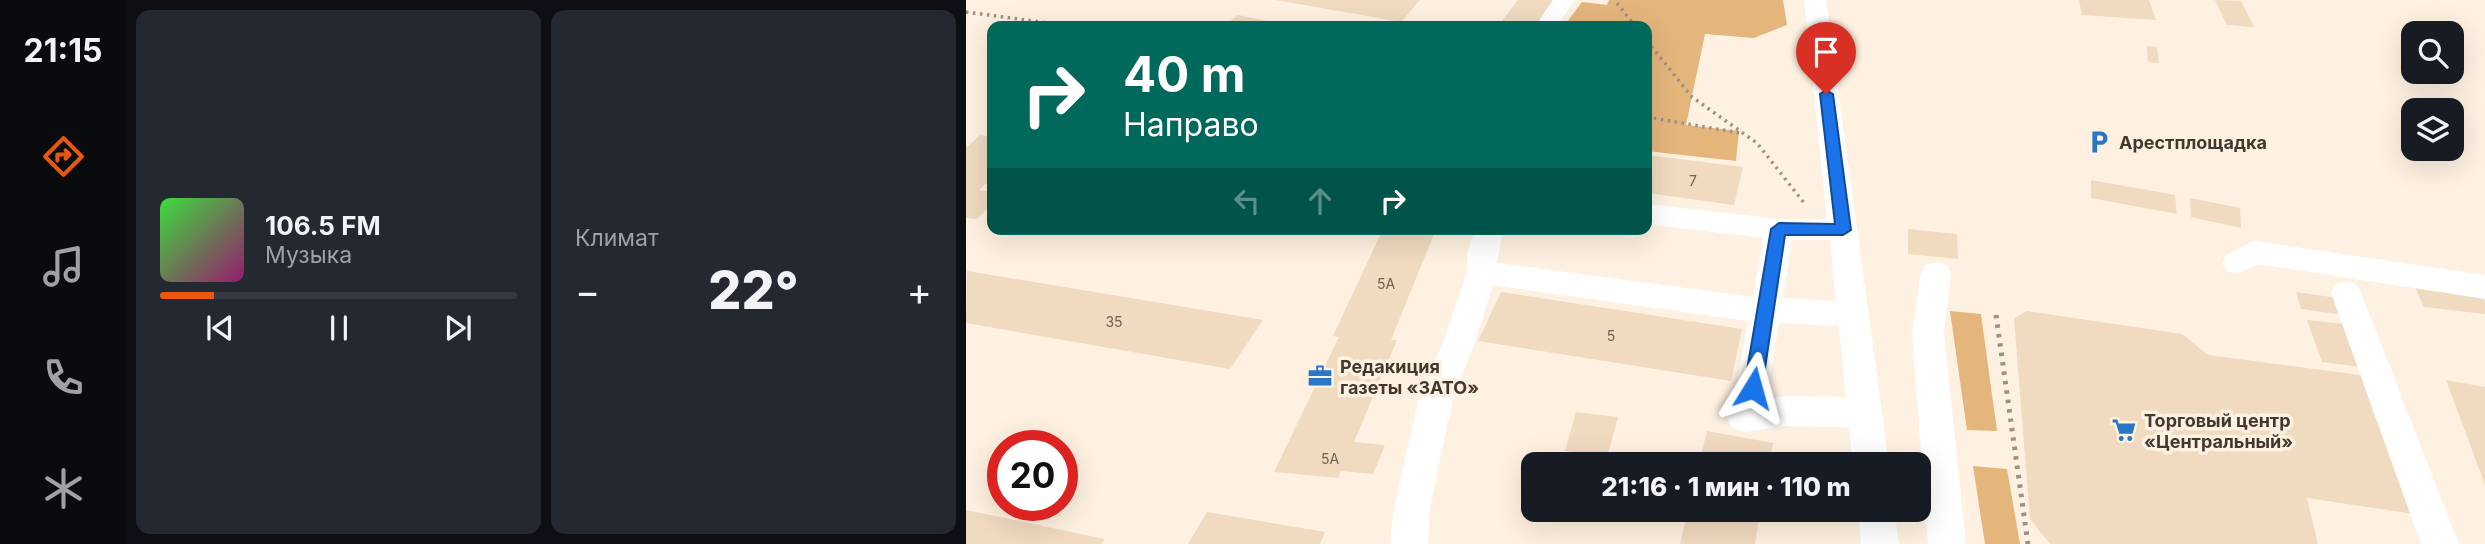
<!DOCTYPE html>
<html lang="ru">
<head>
<meta charset="utf-8">
<style>
  body { margin:0; font-family:Inter,sans-serif; background:#242831; color:#f1f3f6; height:100vh; display:flex; flex-direction:column; font-size:26px; white-space:nowrap }
  * { box-sizing:border-box; margin:0 }
  p { font-size:23px; color:#9ea1a6 }
  .icon { flex:none; width:38px; height:38px; fill:none; stroke:currentColor; stroke-width:2; stroke-linecap:round; stroke-linejoin:round }
  .map { position:relative; flex:1; overflow:hidden }
  .side { display:flex; flex-direction:column; gap:10px; padding:10px; background:#0d0f14; width:840px }
  .side>* { flex:none }
  .banner { position:absolute; left:21px; top:21px; width:665px; height:214px; border-radius:14px; box-shadow:0 7px 28px #0002; background:#00695c; color:#fff; overflow:hidden }
  .fabs { position:absolute; left:1435px; top:21px; display:grid; gap:14px }
  .fabs a { display:grid; place-items:center; width:63px; height:63px; border-radius:14px; background:#171b24; box-shadow:0 7px 28px #0002; font-size:35px }
  .speed { position:absolute; left:21px; top:430px; display:flex; gap:14px; font-size:35px; font-weight:700; text-align:center }
  .speed>* { display:grid; place-content:center; width:91px; height:91px; border-radius:50%; background:#171b24; box-shadow:0 7px 28px #0002; line-height:1 }
  .speed .limit { border:10px solid #d22; background:#fff; color:#111 }
  .pin { position:absolute; display:grid; place-items:center; width:60px; height:60px; color:#fff; margin:-72px -30px; border-radius:50% 50% 50% 0; rotate:-45deg; box-shadow:0 0 7px #0007 }
  .pin .icon { rotate:45deg }
  .me { position:absolute; width:77px; margin:-38px; rotate:8deg; stroke-linejoin:round; filter:drop-shadow(0 0 5px #0008) }
  .turn { display:flex; align-items:center; gap:24px; height:147px; padding:0 21px; font-size:32px }
  .turn .icon { width:91px; height:91px; stroke-width:2.5 }
  .turn b { display:block; font-size:49px; line-height:60px }
  .lanes { display:flex; align-items:center; height:66px; padding:0 21px; background:#0003; justify-content:center; gap:35px; direction:ltr }
  .lanes .off { opacity:.35 }
  .big { font-size:52px; font-weight:800; line-height:1.1 }
  .side .card { flex:1; display:flex; flex-direction:column; justify-content:center; gap:10px; min-width:0; padding:0 24px; border-radius:14px; background:#242831 }
  .song { display:flex; align-items:center; gap:21px }
  .cover { width:84px; height:84px; border-radius:10px; background:linear-gradient(135deg,hsl(120 70% 55%),hsl(320 70% 35%)) }
  .played { height:7px; border-radius:4px; background:linear-gradient(90deg,#ea580c 15%,#363941 15%) }
  .keys { display:flex; justify-content:space-around; direction:ltr }
  .heat { display:flex; justify-content:space-between; align-items:center; font-size:38px; direction:ltr }
  .side .tiles { flex:1; display:grid; gap:10px; grid-template-columns:repeat(2,1fr) }
  .trip { position:absolute; left:555px; top:452px; width:410px; height:70px; border-radius:14px; background:#171b24; box-shadow:0 7px 28px #0002; font-weight:800; line-height:70px; text-align:center }
  main { display:flex; flex:1; min-height:0 }
  .menu { display:flex; flex-direction:column; width:126px; justify-content:space-around; align-items:center; background:#090b0e; color:#9ea1a6 }
  .menu .icon { width:49px; height:49px }
  .menu .on { color:#ea580c }
  .menu b { font-size:32px; color:#f1f3f6 }
  .map>svg:first-child { display:block }
</style>
</head>
<body>
<main>
<nav class="menu">
<b>21:15</b>
<svg class="icon on" aria-label="directions" viewBox="0 0 24 24"><path d="M12 3l9 9-9 9-9-9zM9 14v-3h6M13 9l2 2-2 2"/></svg>
<svg class="icon" aria-label="music" viewBox="0 0 24 24"><path d="M9 18V5l10-2v13"/><circle cx="6" cy="18" r="3"/><circle cx="16" cy="16" r="3"/></svg>
<svg class="icon" aria-label="phone" viewBox="0 0 24 24"><path d="M5 4h4l2 5-3 2q2 4 5 5l2-3 5 2v4C11 20 4 13 5 4z"/></svg>
<svg class="icon" aria-label="climate" viewBox="0 0 24 24"><path d="M12 3v18M4 7l16 10M4 17L20 7"/></svg>
</nav>
<section class="side">
<div class="tiles">
<div class="card">
<div class="song"><i class="cover"></i><div><b>106.5 FM</b><p>Музыка</p></div></div>
<div class="played"></div>
<div class="keys"><svg class="icon" aria-label="previous" viewBox="0 0 24 24"><path d="M18 5L8 12l10 7zM5 5v14"/></svg><svg class="icon" aria-label="pause" viewBox="0 0 24 24"><path d="M8 5v14M16 5v14"/></svg><svg class="icon" aria-label="next" viewBox="0 0 24 24"><path d="M6 5l10 7-10 7zM19 5v14"/></svg></div>
</div>
<div class="card"><p>Климат</p>
<div class="heat"><a>−</a><b class="big">22°</b><a>+</a></div>
</div>
</div>
</section>
<div class="map">
<svg width="1519" height="544" viewBox="0 0 1519 544">
  <rect width="100%" height="100%" fill="#fef1e1"/>
  <g fill="#e4b67c">
    <path d="M643 0H817L821 25 788 38 739 34 720 125 773 131 770 161 681 151V26H598L616 2 641 5Z"/>
    <path d="M984 311 1015 314 1031 431 1001 430Z"/>
    <path d="M1007 466 1041 469 1054 544H1019Z"/>
  </g>
  <g fill="#f0dac0">
    <path d="M310 0H454L435 22Z"/>
    <path d="M552 0H589L570 26H532Z"/>
    <path d="M1113 0H1183L1190 20 1116 15Z"/>
    <path d="M1249 0 1275 1 1288 27 1261 25Z"/>
    <path d="M272 15 320 25 319 26H258Z"/>
    <path d="M1181 46 1191 47 1193 63 1182 62Z"/>
    <path d="M14 135 26 137V178L13 190 26 192V205L11 219 0 218V148Z"/>
    <path d="M681 155 777 167 768 205 681 193Z"/>
    <path d="M1125 180 1209 195 1211 214 1125 198Z"/>
    <path d="M1224 198 1274 208 1275 228 1225 217Z"/>
    <path d="M417 229H470L425 340H431L388 442 419 445 407 474 375 471 372 478 308 472 373 337 367 336Z"/>
    <path d="M942 229 991 234 992 259 942 254Z"/>
    <path d="M1 271 297 320 264 369 0 323Z"/>
    <path d="M1448 285 1515 293 1519 302V314L1458 307Z"/>
    <path d="M535 292 776 329 765 381 512 341Z"/>
    <path d="M1330 292 1372 298 1378 315 1335 309Z"/>
    <path d="M1061 311 1216 334 1242 355 1402 376 1455 515 1341 498 1352 544H1084L1064 519 1048 318Z"/>
    <path d="M1341 320 1378 324 1394 367 1356 362Z"/>
    <path d="M1480 380 1519 387V485Z"/>
    <path d="M610 412 652 417 641 457 599 451Z"/>
    <path d="M741 431 807 443 803 464H733Z"/>
    <path d="M722 509H795L789 544H714Z"/>
    <path d="M0 510 139 539 135 544H0Z"/>
    <path d="M241 512 359 532 354 544H222Z"/>
  </g>
  <g fill="none" stroke-linecap="round" stroke-linejoin="round">
    <g stroke="#9c9284" stroke-width="3.5" stroke-dasharray="2.5 4.5" stroke-linecap="butt">
      <path d="M651 3 669 26"/>
      <path d="M0 12 105 26"/>
      <path d="M681 41 726 97 791 143 839 204"/>
      <path d="M681 117 774 133"/>
    </g>
    <path stroke="#9c9284" stroke-width="5" stroke-dasharray="3.5 6" stroke-linecap="butt" d="M1030 315 1062 544"/>
    <g fill="#fff" fill-rule="evenodd">
      <path d="M587 0H609L591 26H569Z"/>
      <path d="M838 0H860L923 464H887L883 427 821 426 778 432 766 428 761 417 770 388 782 321 527 285 508 345 487 398 464 507 462 544H424L428 507 453 398 476 345 501 272V254L509 229H537L531 263 787 297 797 238 681 224V204L813 219H861ZM826 240H864L870 301 817 298ZM813 323 873 326 880 397 821 396 800 399Z"/>
      <path d="M1288 241 1519 275V299L1292 264 1271 274 1261 271 1256 263 1261 255Z"/>
      <path d="M970 262 981 265 985 273 978 333 1000 544H962L946 333 955 273 959 265Z"/>
      <path d="M1380 281 1391 285 1395 293 1493 544H1455L1365 293 1369 285Z"/>
      <path d="M892 509H928L933 544H895Z"/>
    </g>
  </g>
  <path fill="#1a73e8" stroke="#114b97" stroke-width="2" d="M860 90 867 94 885 230 877 235H819L796 388 794 394 787 396 781 394 778 388 805 229 813 223 869 224 854 94Z"/>
  <defs>
    <g id="parking-bare" transform="scale(1.89)"><path d="M-3.5-5.5H1a3.5 3.5 0 0 1 0 7H-1V5.5H-3.5ZM-1-3.4V-.6H.8a1.4 1.4 0 0 0 0-2.8Z" fill="#2876c5" stroke="#fef1e1" stroke-width="2.5" paint-order="stroke"/></g>
    <g id="office-bare" transform="scale(1.89)"><path d="M-6-3h4V-5.5h4V-3h4V5H-6ZM-1-4.5V-3h2v-1.5ZM-6 0V1H6V0Z" fill="#2876c5" stroke="#fef1e1" stroke-width="2.5" paint-order="stroke"/></g>
    <g id="supermarket-bare" transform="scale(1.89)"><path d="M-6-5.5h2.5l.6 2H6L4.5 2H-2.5L-4.4-4H-6ZM-1.5 3.2a1.3 1.3 0 1 0 .1 0ZM3 3.2a1.3 1.3 0 1 0 .1 0Z" fill="#2876c5" stroke="#fef1e1" stroke-width="2.5" paint-order="stroke"/></g>
  </defs>
  <g fill-rule="evenodd">
    <use href="#parking-bare" x="1133" y="142"/>
    <use href="#office-bare" x="354" y="376"/>
    <use href="#supermarket-bare" x="1158" y="430"/>
  </g>
  <g text-anchor="middle" dominant-baseline="central" stroke-width="7" stroke-linejoin="round" paint-order="stroke">
    <g font-size="14" fill="#6d6152">
      <text x="727" y="180">7</text>
      <text x="420" y="283">5А</text>
      <text x="148" y="321">35</text>
      <text x="645" y="335">5</text>
      <text x="364" y="458">5А</text>
    </g>
    <g font-size="18" font-weight="bold" fill="#41392e" stroke="#fef1e1" text-anchor="start">
      <text x="1153" y="142">Арестплощадка</text>
      <text x="374" y="366">Редакиция<tspan x="374" dy="21">газеты «ЗАТО»</tspan></text>
      <text x="1178" y="420">Торговый центр<tspan x="1178" dy="21">«Центральный»</tspan></text>
    </g>
  </g>
</svg>
<div class="fabs">
<a><svg class="icon" aria-label="search" viewBox="0 0 24 24"><circle cx="10" cy="10" r="6"/><path d="M15 15l6 6"/></svg></a>
<a><svg class="icon" aria-label="layers" viewBox="0 0 24 24"><path d="M12 4l9 5-9 5-9-5zM3 14l9 5 9-5"/></svg></a>
</div>
<div class="speed"><div class="limit">20</div></div>
<div class="pin" style="left:860px;top:94px;background:#d93025"><svg class="icon" aria-label="arrive" viewBox="0 0 24 24"><path d="M6 21V4h12l-3 4 3 4H6"/></svg></div>
<svg class="me" style="left:787px;top:388px" viewBox="-20 -20 40 40"><path d="M0-17L14 15 0 8-14 15z" fill="#1a73e8" stroke="#fff" stroke-width="4"/></svg>
<div class="trip">21:16 · 1 мин · 110 m</div>
<div class="banner">
<div class="turn"><svg class="icon" aria-label="right" viewBox="0 0 24 24"><path d="M7 20v-9h11M14 6l5 5-5 5"/></svg><div><b>40 m</b>Направо</div></div>
<div class="lanes"><svg class="icon off" aria-label="left" viewBox="0 0 24 24"><path d="M17 20v-9H6M10 6l-5 5 5 5"/></svg><svg class="icon off" aria-label="ahead" viewBox="0 0 24 24"><path d="M12 20V5M6 11l6-6 6 6"/></svg><svg class="icon" aria-label="right" viewBox="0 0 24 24"><path d="M7 20v-9h11M14 6l5 5-5 5"/></svg></div>
</div>
</div>
</main>
</body>
</html>
